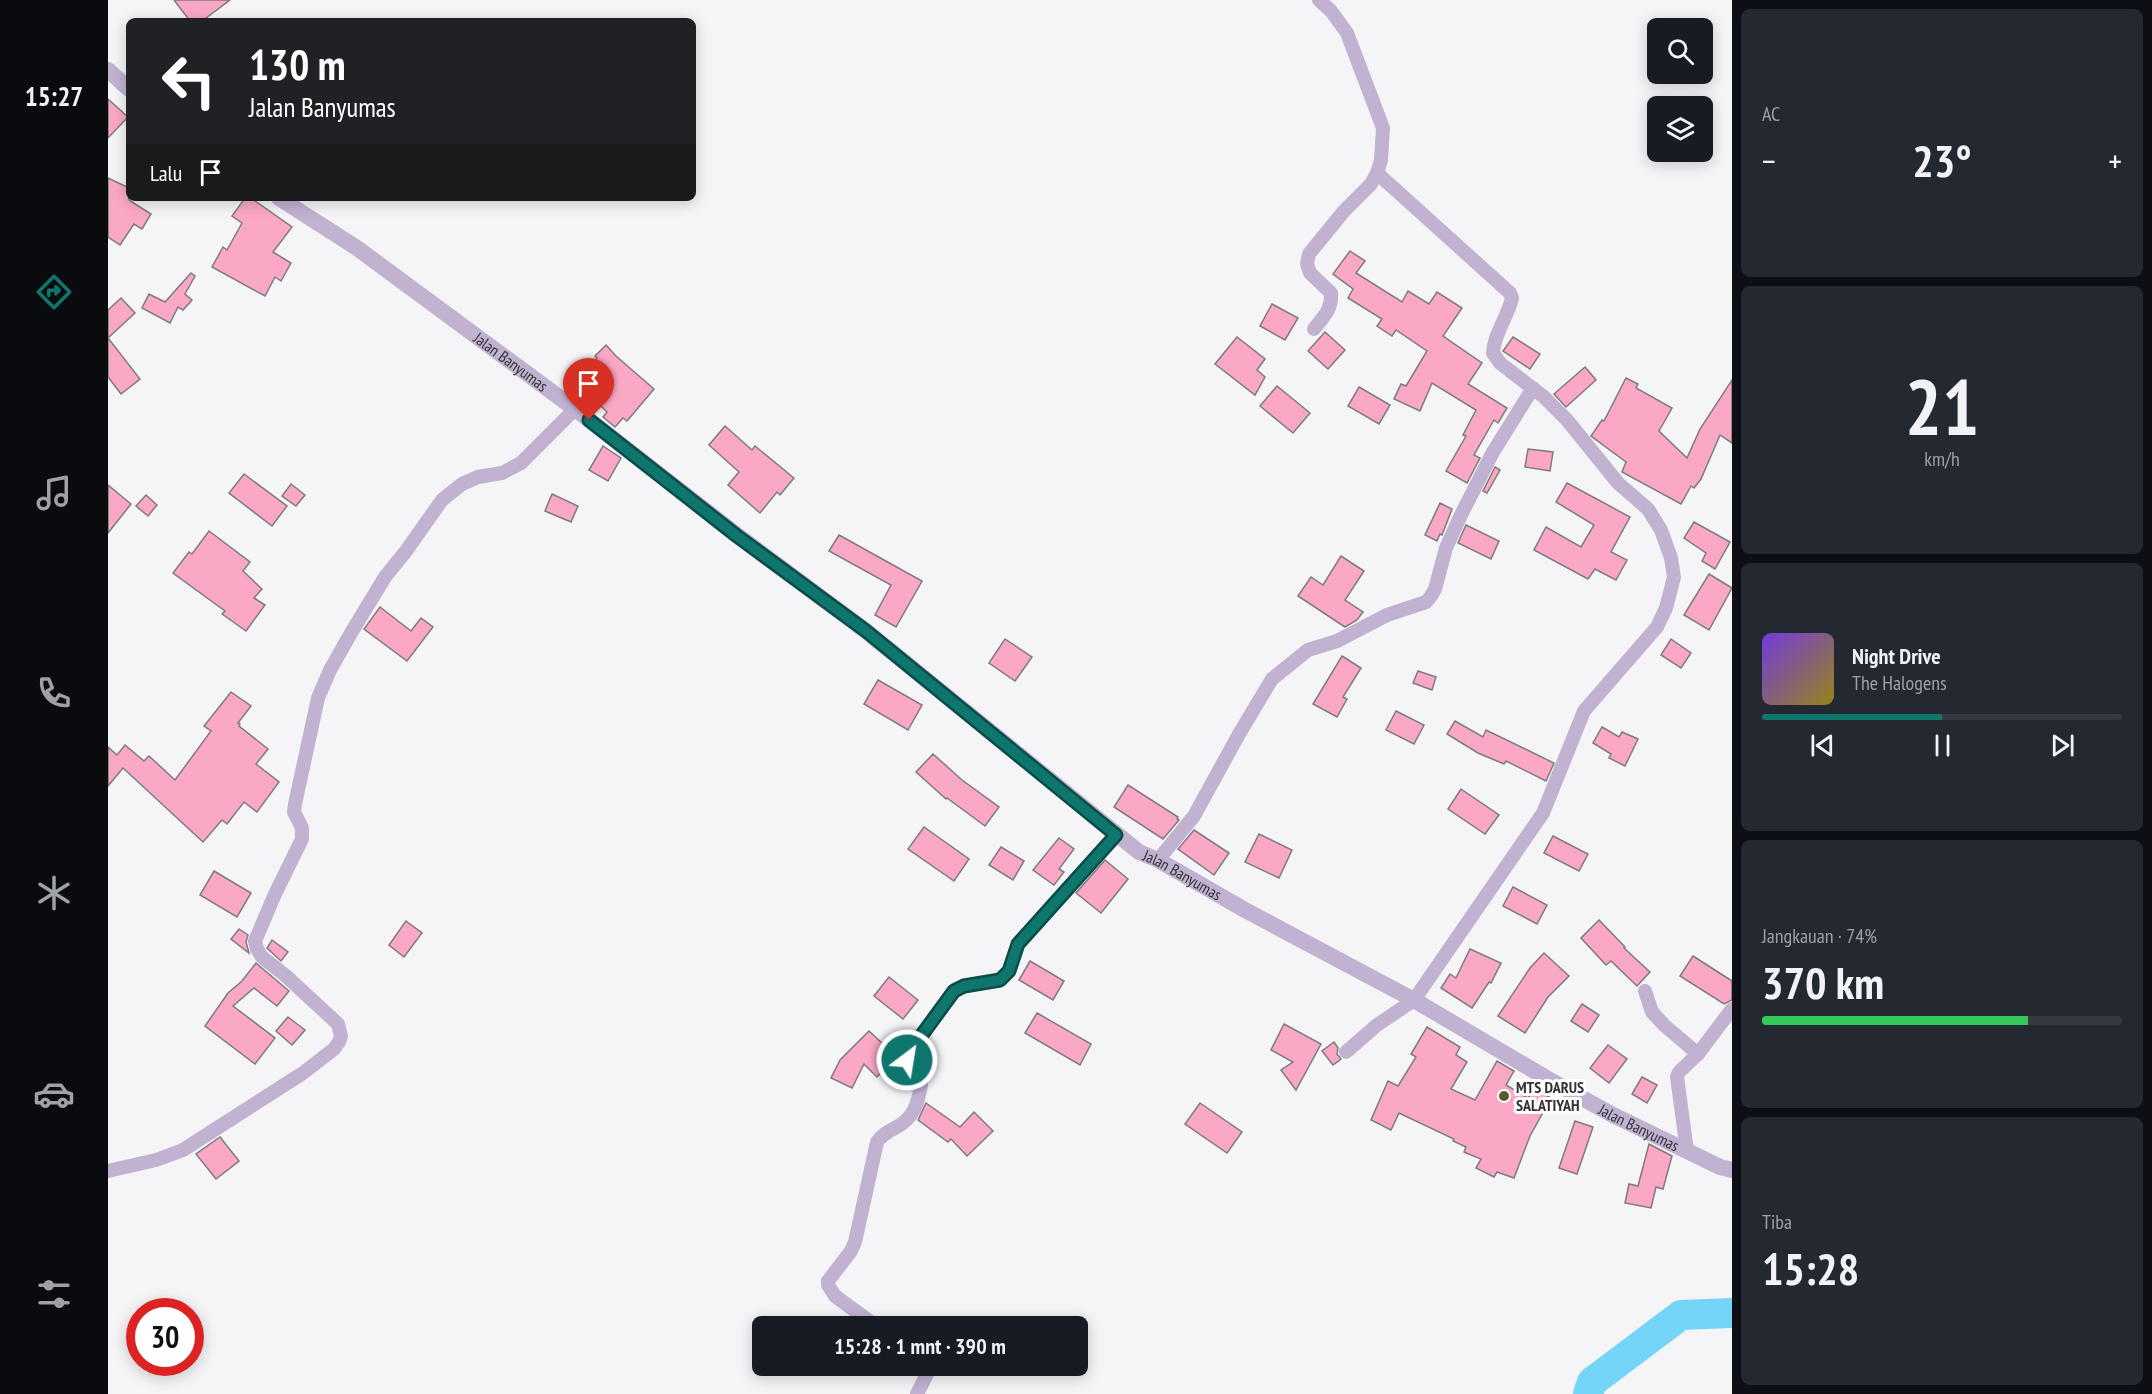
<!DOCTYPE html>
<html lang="id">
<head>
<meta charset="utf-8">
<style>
  body { margin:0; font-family:"PT Sans Narrow",sans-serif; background:#242831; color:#f1f3f6; height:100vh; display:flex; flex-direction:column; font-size:22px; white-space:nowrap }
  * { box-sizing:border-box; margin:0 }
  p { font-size:20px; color:#9ea1a6 }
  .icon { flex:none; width:33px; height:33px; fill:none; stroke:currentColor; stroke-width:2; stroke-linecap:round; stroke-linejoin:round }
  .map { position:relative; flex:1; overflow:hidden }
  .side { display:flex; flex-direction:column; gap:9px; padding:9px; background:#0d0f14; width:420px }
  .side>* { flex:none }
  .hud { position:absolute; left:18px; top:18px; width:570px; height:183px; border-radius:9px; box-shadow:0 3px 15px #0003; background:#202124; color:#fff; overflow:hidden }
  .fabs { position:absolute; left:1539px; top:18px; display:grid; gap:12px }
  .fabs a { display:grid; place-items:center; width:66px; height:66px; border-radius:9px; background:#171b24; box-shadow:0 3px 15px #0003; font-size:30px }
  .speed { position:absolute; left:18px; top:1298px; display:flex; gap:12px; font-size:30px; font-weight:700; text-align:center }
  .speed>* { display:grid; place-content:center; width:78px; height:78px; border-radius:50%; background:#171b24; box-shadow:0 3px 15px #0003; line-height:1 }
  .speed .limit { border:9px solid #d22; background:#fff; color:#111 }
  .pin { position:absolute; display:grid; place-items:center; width:51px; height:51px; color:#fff; margin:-62px -26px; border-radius:50% 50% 50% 0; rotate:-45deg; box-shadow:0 0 6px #0007 }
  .pin .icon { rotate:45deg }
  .me { position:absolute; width:66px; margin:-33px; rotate:31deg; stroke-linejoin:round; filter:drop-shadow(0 0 4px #0008) }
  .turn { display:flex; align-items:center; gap:21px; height:126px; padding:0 24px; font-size:27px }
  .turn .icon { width:78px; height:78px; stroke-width:2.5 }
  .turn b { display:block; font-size:42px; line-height:51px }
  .then { display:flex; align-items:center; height:57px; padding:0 24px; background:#0003; gap:12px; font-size:22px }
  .big { font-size:45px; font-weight:700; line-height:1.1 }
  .side .tile { flex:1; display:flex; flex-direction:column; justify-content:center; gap:9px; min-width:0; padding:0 21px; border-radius:9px; background:#242831 }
  .side .dial { align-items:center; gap:0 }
  .dial b { font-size:78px; line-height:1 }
  .song { display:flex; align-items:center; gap:18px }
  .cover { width:72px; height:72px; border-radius:9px; background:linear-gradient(135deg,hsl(260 70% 55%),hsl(50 70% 35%)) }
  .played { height:6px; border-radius:3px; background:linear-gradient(90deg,#0f766e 50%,#363941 50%) }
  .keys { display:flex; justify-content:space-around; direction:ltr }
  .heat { display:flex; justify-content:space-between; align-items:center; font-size:33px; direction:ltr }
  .charge { height:9px; border-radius:4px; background:linear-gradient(90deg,#34c759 74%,#363941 0) }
  .trip { position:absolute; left:644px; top:1316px; width:336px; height:60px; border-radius:9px; background:#171b24; box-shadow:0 3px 15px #0003; font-weight:700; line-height:60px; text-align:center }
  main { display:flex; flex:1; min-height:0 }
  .tabs { display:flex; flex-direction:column; width:108px; justify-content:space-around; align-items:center; background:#090b0e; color:#9ea1a6 }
  .tabs .icon { width:42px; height:42px }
  .tabs .active { color:#0f766e }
  .tabs b { font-size:27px; color:#f1f3f6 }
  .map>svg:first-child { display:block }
</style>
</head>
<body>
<main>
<nav class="tabs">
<b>15:27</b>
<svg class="icon active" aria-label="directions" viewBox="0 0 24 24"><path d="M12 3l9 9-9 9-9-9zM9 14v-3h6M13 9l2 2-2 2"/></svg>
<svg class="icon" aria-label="music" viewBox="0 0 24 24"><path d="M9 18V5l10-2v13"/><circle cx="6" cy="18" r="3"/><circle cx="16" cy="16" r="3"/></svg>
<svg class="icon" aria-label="phone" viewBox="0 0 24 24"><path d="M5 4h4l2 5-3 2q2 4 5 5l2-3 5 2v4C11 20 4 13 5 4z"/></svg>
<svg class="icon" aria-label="climate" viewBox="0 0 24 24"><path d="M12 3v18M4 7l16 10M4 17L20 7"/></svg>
<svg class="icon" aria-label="car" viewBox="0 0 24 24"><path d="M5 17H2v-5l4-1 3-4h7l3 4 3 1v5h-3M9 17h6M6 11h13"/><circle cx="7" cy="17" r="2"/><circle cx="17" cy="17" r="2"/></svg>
<svg class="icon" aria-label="filters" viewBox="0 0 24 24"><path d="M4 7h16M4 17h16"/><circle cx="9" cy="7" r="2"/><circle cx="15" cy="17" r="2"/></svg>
</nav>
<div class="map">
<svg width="1624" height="1394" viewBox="0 0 1624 1394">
  <rect width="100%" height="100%" fill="#f5f5f7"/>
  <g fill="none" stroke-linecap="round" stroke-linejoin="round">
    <path stroke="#75d5f9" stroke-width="30" d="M1480 1394 1484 1382 1573 1315 1624 1313"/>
  </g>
  <g fill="#faa8c6" stroke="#7d7b7c" stroke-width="1.5">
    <path d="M66 0H122L94 21H82Z"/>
    <path d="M0 99 20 117 0 138Z"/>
    <path d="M0 178 21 188V200L43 214 34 229 26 224 12 245 0 237Z"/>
    <path d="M137 198H143L184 227 165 252 183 263 173 281 167 277 157 296 104 267 115 247 119 250 134 223 124 216Z"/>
    <path d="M1242 251 1257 261 1248 273 1294 302 1300 291 1321 304 1329 292 1354 308 1335 336 1374 363 1360 384 1399 408 1390 423 1386 420 1366 455 1372 458 1359 483 1338 471 1358 436 1355 435 1368 410 1324 383 1312 411 1286 399 1293 384 1298 386 1319 351 1288 330 1284 336 1269 326 1274 319 1240 298 1245 289 1225 274Z"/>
    <path d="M83 273 87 276 77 294 84 300 75 310 70 307 62 323 34 308 41 294 57 302Z"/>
    <path d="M13 298 27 313 0 338 32 379 13 394 0 377V310Z"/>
    <path d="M1164 304 1190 318 1177 340 1152 326Z"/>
    <path d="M1217 332 1237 350 1220 369 1200 351Z"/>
    <path d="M1129 337 1157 359 1149 370 1157 377 1147 395 1107 364Z"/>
    <path d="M1405 337 1432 354 1422 369 1395 351Z"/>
    <path d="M498 345 508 356 546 389 519 421 515 418 507 427 495 417 499 412 467 381 489 358 487 356Z"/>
    <path d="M1477 367 1488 380 1458 407 1446 394Z"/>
    <path d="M1518 378 1530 384 1528 388 1564 408 1551 431 1579 458 1592 429 1624 380V443L1612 435 1593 479 1586 488 1583 486 1573 504 1514 472 1518 462 1483 436 1494 420 1496 421Z"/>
    <path d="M1169 386 1202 413 1185 433 1152 406Z"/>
    <path d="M1251 387 1282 405 1271 424 1240 406Z"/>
    <path d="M617 426 644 450 647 446 686 478 672 495 669 492 652 513 620 485 631 472 601 445Z"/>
    <path d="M495 446 513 458 500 481 481 470Z"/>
    <path d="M1420 449 1445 452 1442 471 1417 467Z"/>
    <path d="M1387 467 1392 470 1379 493 1375 491Z"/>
    <path d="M136 474 179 506 164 526 121 493Z"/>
    <path d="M1459 483 1522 517 1503 552 1519 560 1508 580 1487 569 1480 579 1426 550 1438 527 1473 547 1486 525 1448 502Z"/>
    <path d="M183 484 197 495 188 506 174 496Z"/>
    <path d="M0 485 23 504 0 533Z"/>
    <path d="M444 494 470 506 463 522 437 511Z"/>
    <path d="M38 495 49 505 40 516 28 506Z"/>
    <path d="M1332 503 1344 509 1334 535 1332 534 1329 541 1317 535Z"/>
    <path d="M1586 522 1622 542 1607 569 1594 561 1598 553 1576 538Z"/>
    <path d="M1358 525 1391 541 1383 559 1350 543Z"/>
    <path d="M101 531 142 562 135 571 154 589 146 598 157 605 138 631 114 614 117 611 65 573 81 552 84 554Z"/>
    <path d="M731 535 814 581 788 627 767 615 783 585 721 551Z"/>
    <path d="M1233 556 1256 571 1237 600 1255 612 1249 620 1237 627 1190 596 1203 577 1215 585Z"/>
    <path d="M1601 574 1624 588 1601 630 1576 615Z"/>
    <path d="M272 607 303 631 313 618 325 627 299 661 256 629Z"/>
    <path d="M897 639 924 657 907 681 881 663Z"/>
    <path d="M1563 639 1583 653 1573 668 1553 655Z"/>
    <path d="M1234 656 1253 668 1235 697 1239 699 1229 717 1205 704Z"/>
    <path d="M1310 671 1328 677 1324 690 1305 683Z"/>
    <path d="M770 680 814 705 800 730 756 704Z"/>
    <path d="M123 692 143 706 130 723 132 724 131 726 160 749 148 764 171 782 149 812 136 802 119 824 114 820 95 842 15 768 0 786V747L9 755 17 745 36 761 41 756 67 780 103 731 96 726Z"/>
    <path d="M1288 711 1316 725 1306 744 1278 730Z"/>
    <path d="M1347 721 1375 737 1378 730 1446 763 1438 781 1398 761 1396 764 1370 753 1339 734Z"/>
    <path d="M1494 727 1511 737 1514 732 1530 739 1517 766 1501 758 1503 754 1485 743Z"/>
    <path d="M825 754 854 780 891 807 877 826 839 798 838 799 808 772Z"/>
    <path d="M1020 785 1070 817 1069 819 1071 820 1055 839 1006 807Z"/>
    <path d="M1353 789 1391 815 1377 834 1340 809Z"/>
    <path d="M816 827 861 859 846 881 800 849Z"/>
    <path d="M1086 830 1121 853 1106 875 1070 849Z"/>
    <path d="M1151 834 1184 850 1171 878 1137 862Z"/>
    <path d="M1445 836 1480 854 1471 871 1436 853Z"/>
    <path d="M951 838 966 849 951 869 956 872 946 885 925 870Z"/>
    <path d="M893 847 916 861 905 880 881 865Z"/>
    <path d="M997 860 1020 879 993 913 968 893Z"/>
    <path d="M106 871 143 893 129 917 92 895Z"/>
    <path d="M1405 887 1439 905 1429 924 1395 906Z"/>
    <path d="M1491 920 1517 947 1516 948 1542 972 1529 986 1503 961 1498 965 1473 938Z"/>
    <path d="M298 921 314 933 296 957 281 945Z"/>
    <path d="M131 929 140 935 138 942 141 953 123 939Z"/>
    <path d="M164 940 180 952 173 961 159 948Z"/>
    <path d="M1362 949 1393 963 1383 983 1381 982 1364 1008 1333 988 1342 974 1348 978Z"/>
    <path d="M1436 953 1461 976 1440 997 1417 1033 1390 1016 1422 968Z"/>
    <path d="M1585 956 1624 981V1000L1616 1004 1572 976Z"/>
    <path d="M922 961 956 981 945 1000 911 980Z"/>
    <path d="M148 963 181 991 169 1006 146 988 125 1006 167 1038 147 1064 97 1026 120 993 134 981Z"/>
    <path d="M781 977 810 1000 795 1019 766 996Z"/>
    <path d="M1474 1004 1491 1015 1480 1032 1463 1021Z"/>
    <path d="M929 1013 983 1044 972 1065 917 1033Z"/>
    <path d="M180 1017 197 1030 184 1045 168 1031Z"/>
    <path d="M1176 1024 1213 1044 1188 1090 1173 1070 1185 1062 1163 1050Z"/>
    <path d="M1319 1027 1352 1047 1348 1055 1359 1062 1343 1089 1367 1100 1389 1061 1406 1071 1398 1085 1420 1098 1426 1088 1443 1098 1422 1136 1406 1178 1389 1172 1386 1177 1368 1168 1373 1159 1356 1152 1358 1147 1345 1141 1346 1139 1291 1113 1283 1130 1263 1120 1280 1081 1290 1086 1308 1057 1303 1054Z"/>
    <path d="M761 1031 788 1056 769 1077 756 1064 744 1088 723 1078 732 1060Z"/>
    <path d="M1226 1042 1230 1048 1229 1054 1233 1059 1225 1065 1214 1051Z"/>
    <path d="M1500 1045 1519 1059 1501 1083 1482 1068Z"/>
    <path d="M1534 1077 1549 1085 1539 1103 1524 1094Z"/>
    <path d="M818 1103 852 1127 866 1112 885 1131 859 1156 843 1139 840 1142 810 1120Z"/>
    <path d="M1092 1103 1134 1132 1119 1153 1077 1124Z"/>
    <path d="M1467 1121 1485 1127 1469 1174 1451 1168Z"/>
    <path d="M112 1137 131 1161 108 1179 88 1154Z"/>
    <path d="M1541 1144 1564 1156 1555 1189 1548 1187 1543 1208 1517 1203 1521 1184 1530 1186Z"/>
  </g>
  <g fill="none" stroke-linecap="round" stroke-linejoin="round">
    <g stroke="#c1b2d1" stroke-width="14">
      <path d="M1206 329C1216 316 1224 310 1223 293L1202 273 1199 264 1201 254 1236 211 1263 184 1269 173 1273 160 1275 128 1239 33 1223 11 1211 0"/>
      <path d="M1050 860 1086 816 1131 734 1164 679 1200 650 1229 641 1279 615 1318 602 1323 596 1327 589 1338 548 1353 515 1385 452 1425 388"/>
      <path d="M1537 991 1544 1012 1556 1025 1590 1054"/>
      <path d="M1238 1052 1269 1025 1306 1000 1435 813 1476 711 1549 627 1558 608 1566 577 1563 558 1553 530 1540 509 1510 483 1459 420 1436 397 1392 363 1385 353C1386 333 1400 317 1404 298L1402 293 1269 173"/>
      <path d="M1579 1151 1569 1077 1571 1072 1590 1054 1624 1009"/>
      <path d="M0 1171 48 1160 75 1150 195 1073 226 1049 231 1042 233 1036 230 1024 178 976 154 957 149 949 147 941 167 894 194 839V828L186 812 187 804 210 698 222 670 243 633 277 577 298 551 334 500 354 484 370 477 394 473 413 463 467 409"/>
      <path d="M768 1326 727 1296 720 1285V1281L743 1251 747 1242 769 1142C774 1135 779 1132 787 1128 805 1119 810 1104 813 1085L799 1064 800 1055 846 991 856 986 892 980 901 971 910 944 1008 835"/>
      <path d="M809 1394 819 1374 817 1365"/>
    </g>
    <g stroke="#c1b2d1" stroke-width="16">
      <path d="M0 70 21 89"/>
      <path id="s1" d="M171 198 249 248 467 409 629 535 758 631 1031 852 1050 860 1137 910 1306 1000 1440 1079 1503 1114 1612 1167 1624 1170"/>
    </g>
  </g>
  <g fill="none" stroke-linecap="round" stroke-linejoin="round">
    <g stroke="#0a4d48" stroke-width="15">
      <path id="route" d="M481 420 629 536 758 631 1008 835 910 944 901 971 892 980 856 986 846 991 802 1051 799 1060"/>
    </g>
    <use href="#route" stroke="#0f766e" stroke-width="10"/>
  </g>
  <circle fill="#575a28" stroke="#fff" stroke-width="2" cx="1396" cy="1096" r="6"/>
  <g text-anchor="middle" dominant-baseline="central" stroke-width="6" stroke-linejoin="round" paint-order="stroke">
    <g font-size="16" fill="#323233" stroke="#fff">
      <text stroke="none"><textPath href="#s1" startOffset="284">Jalan Banyumas</textPath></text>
      <text stroke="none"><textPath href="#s1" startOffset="1130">Jalan Banyumas</textPath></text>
      <text stroke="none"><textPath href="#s1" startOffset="1652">Jalan Banyumas</textPath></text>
    </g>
    <g font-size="16" font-weight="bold" fill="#323233" stroke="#fff" text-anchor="start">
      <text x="1408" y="1087">MTS DARUS<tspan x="1408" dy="18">SALATIYAH</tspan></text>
    </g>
  </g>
</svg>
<div class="fabs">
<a><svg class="icon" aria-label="search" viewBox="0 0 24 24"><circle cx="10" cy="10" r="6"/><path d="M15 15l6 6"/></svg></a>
<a><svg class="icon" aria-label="layers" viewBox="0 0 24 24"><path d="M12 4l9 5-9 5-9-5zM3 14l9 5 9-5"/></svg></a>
</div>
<div class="speed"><div class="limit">30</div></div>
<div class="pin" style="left:481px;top:420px;background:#d93025"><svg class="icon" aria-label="arrive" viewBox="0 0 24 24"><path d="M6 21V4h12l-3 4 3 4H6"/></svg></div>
<svg class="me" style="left:799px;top:1060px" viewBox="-20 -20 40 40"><circle r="17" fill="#0f766e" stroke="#fff" stroke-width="3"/><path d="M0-11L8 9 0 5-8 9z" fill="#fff"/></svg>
<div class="trip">15:28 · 1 mnt · 390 m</div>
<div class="hud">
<div class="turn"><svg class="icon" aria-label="left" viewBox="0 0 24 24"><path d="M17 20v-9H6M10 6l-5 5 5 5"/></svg><div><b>130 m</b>Jalan Banyumas</div></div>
<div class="then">Lalu<svg class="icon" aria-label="arrive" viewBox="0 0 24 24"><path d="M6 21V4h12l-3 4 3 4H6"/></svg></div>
</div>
</div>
<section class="side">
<div class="tile"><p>AC</p>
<div class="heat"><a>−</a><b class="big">23°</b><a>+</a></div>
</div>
<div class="tile dial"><b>21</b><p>km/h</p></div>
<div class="tile">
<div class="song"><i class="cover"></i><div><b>Night Drive</b><p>The Halogens</p></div></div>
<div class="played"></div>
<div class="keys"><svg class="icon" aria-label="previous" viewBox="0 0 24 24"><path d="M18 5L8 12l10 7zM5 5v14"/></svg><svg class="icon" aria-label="pause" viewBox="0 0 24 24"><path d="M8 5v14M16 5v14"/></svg><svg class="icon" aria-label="next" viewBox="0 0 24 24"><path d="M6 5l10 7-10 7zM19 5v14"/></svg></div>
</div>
<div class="tile"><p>Jangkauan · 74%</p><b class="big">370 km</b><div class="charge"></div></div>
<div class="tile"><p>Tiba</p><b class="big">15:28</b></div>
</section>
</main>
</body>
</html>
